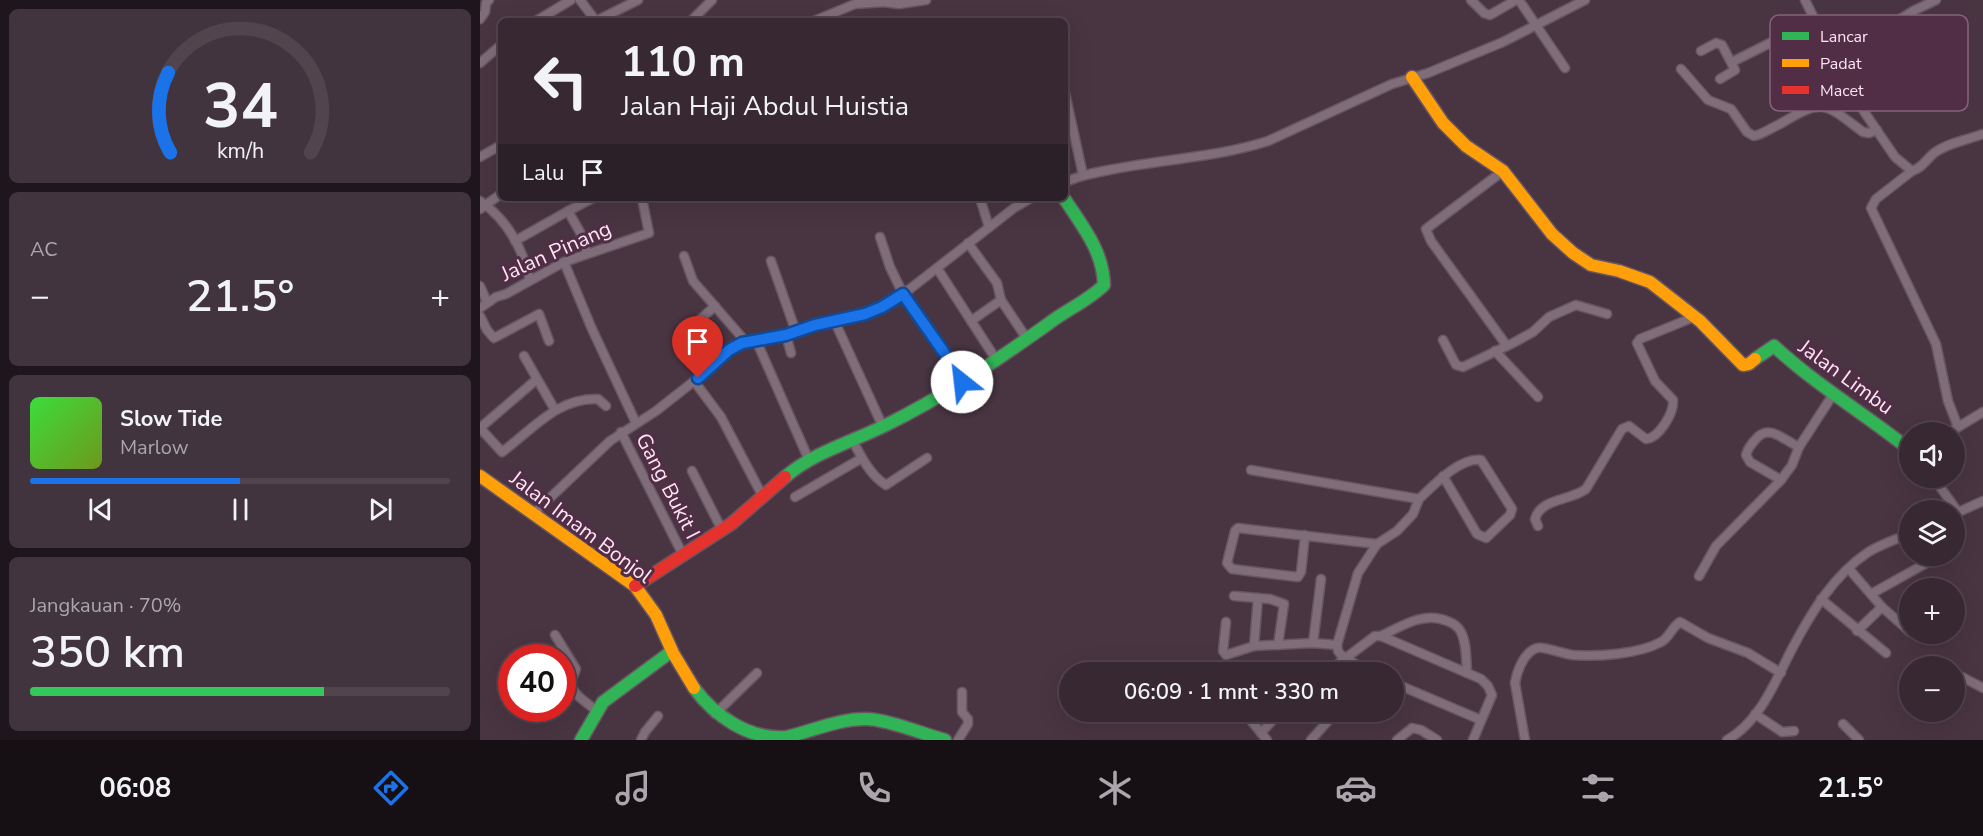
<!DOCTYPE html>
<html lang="id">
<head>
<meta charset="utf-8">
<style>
  body { margin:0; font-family:"Nunito Sans",sans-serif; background:#42343e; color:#f1f3f6; height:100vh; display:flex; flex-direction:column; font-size:22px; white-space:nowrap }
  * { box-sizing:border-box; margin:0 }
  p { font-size:20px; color:#aaa6ac }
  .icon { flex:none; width:33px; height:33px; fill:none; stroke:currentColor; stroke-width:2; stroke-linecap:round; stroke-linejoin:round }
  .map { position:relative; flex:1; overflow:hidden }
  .drawer { display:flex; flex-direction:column; gap:9px; padding:9px; background:#1e161c; width:480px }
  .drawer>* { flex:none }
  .guide { position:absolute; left:18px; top:18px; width:570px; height:183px; border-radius:9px; box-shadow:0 6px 24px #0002,0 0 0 2px #51444d; background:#372832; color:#f1f3f6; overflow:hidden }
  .fabs { position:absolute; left:1419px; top:422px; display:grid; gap:12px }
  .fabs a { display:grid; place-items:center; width:66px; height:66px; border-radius:50%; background:#372832; box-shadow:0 6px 24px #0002,0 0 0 2px #51444d; font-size:30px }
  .speed { position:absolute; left:18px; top:644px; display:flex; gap:12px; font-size:30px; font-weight:700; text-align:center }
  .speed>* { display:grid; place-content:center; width:78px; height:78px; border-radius:50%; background:#372832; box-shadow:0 6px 24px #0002,0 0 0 2px #51444d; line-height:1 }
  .speed .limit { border:9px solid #d22; background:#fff; color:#111 }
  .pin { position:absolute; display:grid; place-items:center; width:51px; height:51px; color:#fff; margin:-62px -26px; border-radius:50% 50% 50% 0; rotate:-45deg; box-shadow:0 0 6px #0007 }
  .pin .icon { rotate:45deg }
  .me { position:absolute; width:66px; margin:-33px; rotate:331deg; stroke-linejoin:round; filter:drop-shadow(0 0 4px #0008) }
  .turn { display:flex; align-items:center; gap:21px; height:126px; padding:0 24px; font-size:27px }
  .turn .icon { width:78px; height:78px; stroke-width:2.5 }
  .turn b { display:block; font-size:42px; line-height:51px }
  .then { display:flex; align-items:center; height:57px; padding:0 24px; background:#0003; gap:12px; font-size:22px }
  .big { font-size:45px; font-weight:600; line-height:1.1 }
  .drawer .widget { flex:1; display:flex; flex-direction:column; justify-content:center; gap:9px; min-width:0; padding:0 21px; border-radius:9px; background:#42343e }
  .drawer .dial { align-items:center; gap:0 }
  .dial svg { height:156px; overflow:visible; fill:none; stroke:#51444d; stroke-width:7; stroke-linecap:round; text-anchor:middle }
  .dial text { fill:#f1f3f6; stroke:none }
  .song { display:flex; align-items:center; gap:18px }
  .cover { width:72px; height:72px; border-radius:9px; background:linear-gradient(135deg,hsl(120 70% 55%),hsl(80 70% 35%)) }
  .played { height:6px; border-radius:3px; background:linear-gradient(90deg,#1a73e8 50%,#51444d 50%) }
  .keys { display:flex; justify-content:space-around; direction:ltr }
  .heat { display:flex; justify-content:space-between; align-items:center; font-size:33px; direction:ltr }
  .charge { height:9px; border-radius:4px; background:linear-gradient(90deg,#34c759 70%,#51444d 0) }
  .trip { position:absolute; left:579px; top:662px; width:345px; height:60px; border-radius:30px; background:#372832; box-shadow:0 6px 24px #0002,0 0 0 2px #51444d; font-weight:600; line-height:60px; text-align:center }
  .dock { display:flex; height:96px; justify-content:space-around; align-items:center; background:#161014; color:#aaa6ac }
  .dock .icon { width:42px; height:42px }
  .dock .selected { color:#1a73e8 }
  .dock b { font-size:27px; color:#f1f3f6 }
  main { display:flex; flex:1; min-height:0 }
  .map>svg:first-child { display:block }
</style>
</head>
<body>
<main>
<section class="drawer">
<div class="widget dial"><svg viewBox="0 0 100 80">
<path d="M14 69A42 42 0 1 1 86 69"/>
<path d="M14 69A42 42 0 0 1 13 28" stroke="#1a73e8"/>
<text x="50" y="56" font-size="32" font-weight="700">34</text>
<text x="50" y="72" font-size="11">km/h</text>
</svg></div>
<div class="widget"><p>AC</p>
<div class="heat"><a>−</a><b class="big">21.5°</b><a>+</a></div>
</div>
<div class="widget">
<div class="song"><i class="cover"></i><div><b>Slow Tide</b><p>Marlow</p></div></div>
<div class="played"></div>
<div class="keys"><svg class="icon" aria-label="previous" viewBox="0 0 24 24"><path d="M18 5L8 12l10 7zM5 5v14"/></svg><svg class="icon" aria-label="pause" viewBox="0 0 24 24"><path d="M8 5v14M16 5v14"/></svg><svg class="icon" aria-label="next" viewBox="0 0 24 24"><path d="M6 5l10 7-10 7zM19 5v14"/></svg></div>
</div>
<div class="widget"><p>Jangkauan · 70%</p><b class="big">350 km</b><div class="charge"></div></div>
</section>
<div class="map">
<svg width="1503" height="740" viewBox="0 0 1503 740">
  <rect width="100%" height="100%" fill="#493542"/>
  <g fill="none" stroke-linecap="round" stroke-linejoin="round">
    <g stroke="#675561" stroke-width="11">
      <g id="street">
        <path d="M100 0 116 21"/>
        <path d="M991 0 1004 13 1010 15 1036 0"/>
        <path d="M1039 0 1085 68"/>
        <path d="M1325 0 1355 61 1385 113 1415 157 1432 171C1442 168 1446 160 1454 153 1467 143 1487 140 1503 134"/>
        <path d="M0 19 5 12 6 3 9 0"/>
        <path d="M56 21 91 0"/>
        <path d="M116 21 158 0"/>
        <path d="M211 21 232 0"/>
        <path d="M334 21 375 4 404 2 419 4 446 0"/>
        <path d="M1400 33 1408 51"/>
        <path d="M1221 51 1236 43 1242 45 1255 70 1240 79"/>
        <path d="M1355 61 1433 11 1456 0"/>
        <path d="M1252 62 1336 20"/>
        <path d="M0 63 21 45"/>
        <path d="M1201 69 1228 100 1251 109 1267 132 1274 136C1283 134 1291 128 1300 124 1344 98 1343 102 1383 132L1389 133 1397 130"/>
        <path d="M585 93 603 175"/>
        <path d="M0 157 21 145"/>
        <path d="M1023 171 946 229 951 241 1027 346"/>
        <path d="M1432 171 1396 199 1391 208 1456 344 1468 401 1478 427"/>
        <path d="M585 182C601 175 617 172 634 169 685 159 738 157 788 141L912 84 948 73 1023 42 1105 0"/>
        <path d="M500 198 509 227"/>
        <path d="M0 201C27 219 43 249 50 280"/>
        <path d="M0 209 21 194"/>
        <path d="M88 211 113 198"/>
        <path d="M400 237 410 267 423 294 484 381"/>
        <path d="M35 241 88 211 100 232 107 253"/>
        <path d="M488 243 517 283 521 300 547 339"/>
        <path d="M204 256 213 281 266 342"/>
        <path d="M291 261 316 332"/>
        <path d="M84 262 112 329 156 423"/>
        <path d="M457 268 517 361"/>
        <path d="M0 286 7 302"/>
        <path d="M0 308 16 297 26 294 84 262 169 233 162 198"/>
        <path d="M0 316 7 330 14 338 59 314 69 341"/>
        <path d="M491 321 521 300"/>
        <path d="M355 322 403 427"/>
        <path d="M306 335 311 353"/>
        <path d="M202 336 235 306"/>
        <path d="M276 340 329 460"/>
        <path d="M963 340 976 365 983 367 1033 343 1053 332 1069 317 1096 305 1127 314"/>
        <path d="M1015 351 1058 397"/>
        <path d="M44 356 75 410"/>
        <path d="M214 381 241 417 283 497"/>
        <path d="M0 428 22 452C52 430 78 397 118 399L126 406"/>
        <path d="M0 428 57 379"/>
        <path d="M141 432 203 555"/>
        <path d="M1470 432 1503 412"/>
        <path d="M373 441C381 457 391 476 406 485L447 458"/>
        <path d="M771 470 939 499 933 514 917 531 897 544 878 573 857 645"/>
        <path d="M212 471 242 530"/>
        <path d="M1453 477 1478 512"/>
        <path d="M1301 480 1270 462 1266 455C1268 448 1271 444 1276 439 1289 423 1305 441 1319 447L1354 393"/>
        <path d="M315 497 382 458"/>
        <path d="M939 499C954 485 980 457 1001 460L1032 509 1030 515 1006 538 997 534 963 476"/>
        <path d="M53 514 130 441 176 411 218 378 249 350 262 343 306 335 335 325 385 314 417 299 534 208 551 198"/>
        <path d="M1474 514 1503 501"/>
        <path d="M1058 526 1055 519C1061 498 1090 501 1106 489L1142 429 1149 426 1166 439C1179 438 1194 413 1193 400L1175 381 1157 343 1160 339 1214 317"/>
        <path d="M825 535 821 572 818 577 752 569 747 563 755 531 758 528 897 544"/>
        <path d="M1369 569 1402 607 1430 632"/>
        <path d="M1219 576 1236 546 1301 480 1312 465 1319 447"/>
        <path d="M1391 594 1461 555"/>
        <path d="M754 596 790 599 804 604 798 645"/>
        <path d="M1341 599 1406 653"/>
        <path d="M746 622 743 651 746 655 774 646 833 643 857 645"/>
        <path d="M1377 631 1402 607"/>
        <path d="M75 635 96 669C95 673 93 676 92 679 88 693 108 703 117 711"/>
        <path d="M901 636C922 626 944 611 967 621 973 623 978 626 981 632 987 644 986 660 987 673"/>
        <path d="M833 643 841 579"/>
        <path d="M857 645 858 651 861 655 888 672"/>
        <path d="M774 646 778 598"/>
        <path d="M841 672 858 664 895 636H901L1001 679 1008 686 1012 695 993 740"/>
        <path d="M1482 677 1503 688"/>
        <path d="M914 683 1001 720"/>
        <path d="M763 711 787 740"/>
        <path d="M235 714 277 673"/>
        <path d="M1275 714 1302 732 1314 731"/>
        <path d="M1363 724 1379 740"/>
        <path d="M781 733 801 711"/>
        <path d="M161 740 165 732 178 716"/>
        <path d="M478 740 488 724V719L482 712V692"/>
        <path d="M831 740 857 711"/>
        <path d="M917 740 932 728 941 730 957 740"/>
        <path d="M1045 740 1035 683C1037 671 1044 652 1057 648 1062 646 1084 654 1093 655 1118 657 1159 654 1181 642 1189 638 1192 627 1200 622L1228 638 1268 653 1301 673"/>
        <path d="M1247 740C1281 721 1296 679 1313 647 1331 613 1354 575 1387 553 1399 545 1416 539 1430 534"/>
      </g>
    </g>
    <g stroke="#675561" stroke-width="15">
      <g id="fast">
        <path d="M1275 359 1294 346C1336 385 1385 414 1430 450"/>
        <path d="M305 477C334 452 372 442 406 425 463 397 516 361 568 324 586 310 608 301 624 285 623 250 602 226 584 198"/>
        <path d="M214 688C234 715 268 740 306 737 333 731 357 719 386 719 407 719 443 734 465 740"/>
        <path d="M101 740 123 702 192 651"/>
      </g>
    </g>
    <g stroke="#675561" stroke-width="15">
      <g id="slow">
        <path d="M932 77 963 123 986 146 1023 171 1072 234 1093 253 1111 265 1139 271 1170 282 1220 321 1263 365 1269 364 1275 359"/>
        <path d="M0 476 155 586 176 615 193 653 214 688"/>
      </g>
    </g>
    <g stroke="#675561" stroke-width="15">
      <path id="jam" d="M155 586 251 524 305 477"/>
    </g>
    <use href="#street" stroke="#7f6e79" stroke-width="8"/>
    <use href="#fast" stroke="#30b455" stroke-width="12"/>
    <use href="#slow" stroke="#ff9f0a" stroke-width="12"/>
    <use href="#jam" stroke="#e5322d" stroke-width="12"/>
  </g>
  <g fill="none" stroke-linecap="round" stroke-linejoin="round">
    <g stroke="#114b97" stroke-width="15">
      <path id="route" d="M218 378 249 350 262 343 306 335 335 325 385 314 402 307 423 294 484 381 482 382"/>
    </g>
    <use href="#route" stroke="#1a73e8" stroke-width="10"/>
  </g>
  <g text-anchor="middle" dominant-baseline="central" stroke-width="6" stroke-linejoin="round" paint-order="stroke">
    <g font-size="21" fill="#fce4f3" stroke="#512d46">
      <text transform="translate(76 251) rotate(-24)">Jalan Pinang</text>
      <text transform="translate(1366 377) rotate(36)">Jalan Limbu</text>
      <text transform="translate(188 486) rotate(63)">Gang Bukit I</text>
      <text transform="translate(101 527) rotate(37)">Jalan Imam Bonjol</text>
    </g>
  </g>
  <rect x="1290" y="15" width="198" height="96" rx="9" fill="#512d46" stroke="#84647a" stroke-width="1.5"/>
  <rect x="1302" y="32" width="27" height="8" fill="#30b455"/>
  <rect x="1302" y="59" width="27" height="8" fill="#ff9f0a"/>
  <rect x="1302" y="86" width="27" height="8" fill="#e5322d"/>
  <g font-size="16" fill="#fce4f3">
    <text x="1340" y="42">Lancar</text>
    <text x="1340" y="69">Padat</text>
    <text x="1340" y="96">Macet</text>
  </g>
</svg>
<div class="fabs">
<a><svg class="icon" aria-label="sound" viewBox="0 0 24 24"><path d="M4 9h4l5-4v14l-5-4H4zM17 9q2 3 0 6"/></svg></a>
<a><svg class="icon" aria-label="layers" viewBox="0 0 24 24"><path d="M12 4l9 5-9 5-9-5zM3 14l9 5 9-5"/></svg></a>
<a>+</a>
<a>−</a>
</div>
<div class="speed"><div class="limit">40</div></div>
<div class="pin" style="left:218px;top:378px;background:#d93025"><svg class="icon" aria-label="arrive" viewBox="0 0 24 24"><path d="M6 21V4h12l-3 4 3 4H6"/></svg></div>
<svg class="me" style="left:482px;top:382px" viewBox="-20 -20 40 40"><circle r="19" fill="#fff"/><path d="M0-13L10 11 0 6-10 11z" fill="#1a73e8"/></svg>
<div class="trip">06:09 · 1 mnt · 330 m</div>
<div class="guide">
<div class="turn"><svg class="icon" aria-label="left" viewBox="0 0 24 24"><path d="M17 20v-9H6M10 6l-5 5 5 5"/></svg><div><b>110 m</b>Jalan Haji Abdul Huistia</div></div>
<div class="then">Lalu<svg class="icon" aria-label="arrive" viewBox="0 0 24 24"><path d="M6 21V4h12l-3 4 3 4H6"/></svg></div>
</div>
</div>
</main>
<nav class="dock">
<b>06:08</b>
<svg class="icon selected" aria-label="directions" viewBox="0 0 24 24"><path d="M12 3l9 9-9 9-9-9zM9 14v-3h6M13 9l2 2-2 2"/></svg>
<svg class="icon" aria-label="music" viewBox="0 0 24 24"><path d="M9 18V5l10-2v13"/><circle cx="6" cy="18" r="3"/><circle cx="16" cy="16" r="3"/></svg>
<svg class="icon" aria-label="phone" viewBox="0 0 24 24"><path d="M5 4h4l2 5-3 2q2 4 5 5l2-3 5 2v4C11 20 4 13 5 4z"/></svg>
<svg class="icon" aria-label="climate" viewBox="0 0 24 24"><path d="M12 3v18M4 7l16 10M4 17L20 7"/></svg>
<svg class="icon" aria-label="car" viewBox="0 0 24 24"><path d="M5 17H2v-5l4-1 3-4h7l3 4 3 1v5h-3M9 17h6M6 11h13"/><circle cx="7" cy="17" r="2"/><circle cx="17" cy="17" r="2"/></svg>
<svg class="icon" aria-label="filters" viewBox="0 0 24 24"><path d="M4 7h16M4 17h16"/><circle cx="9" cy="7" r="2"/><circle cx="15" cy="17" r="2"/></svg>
<b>21.5°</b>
</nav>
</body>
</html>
